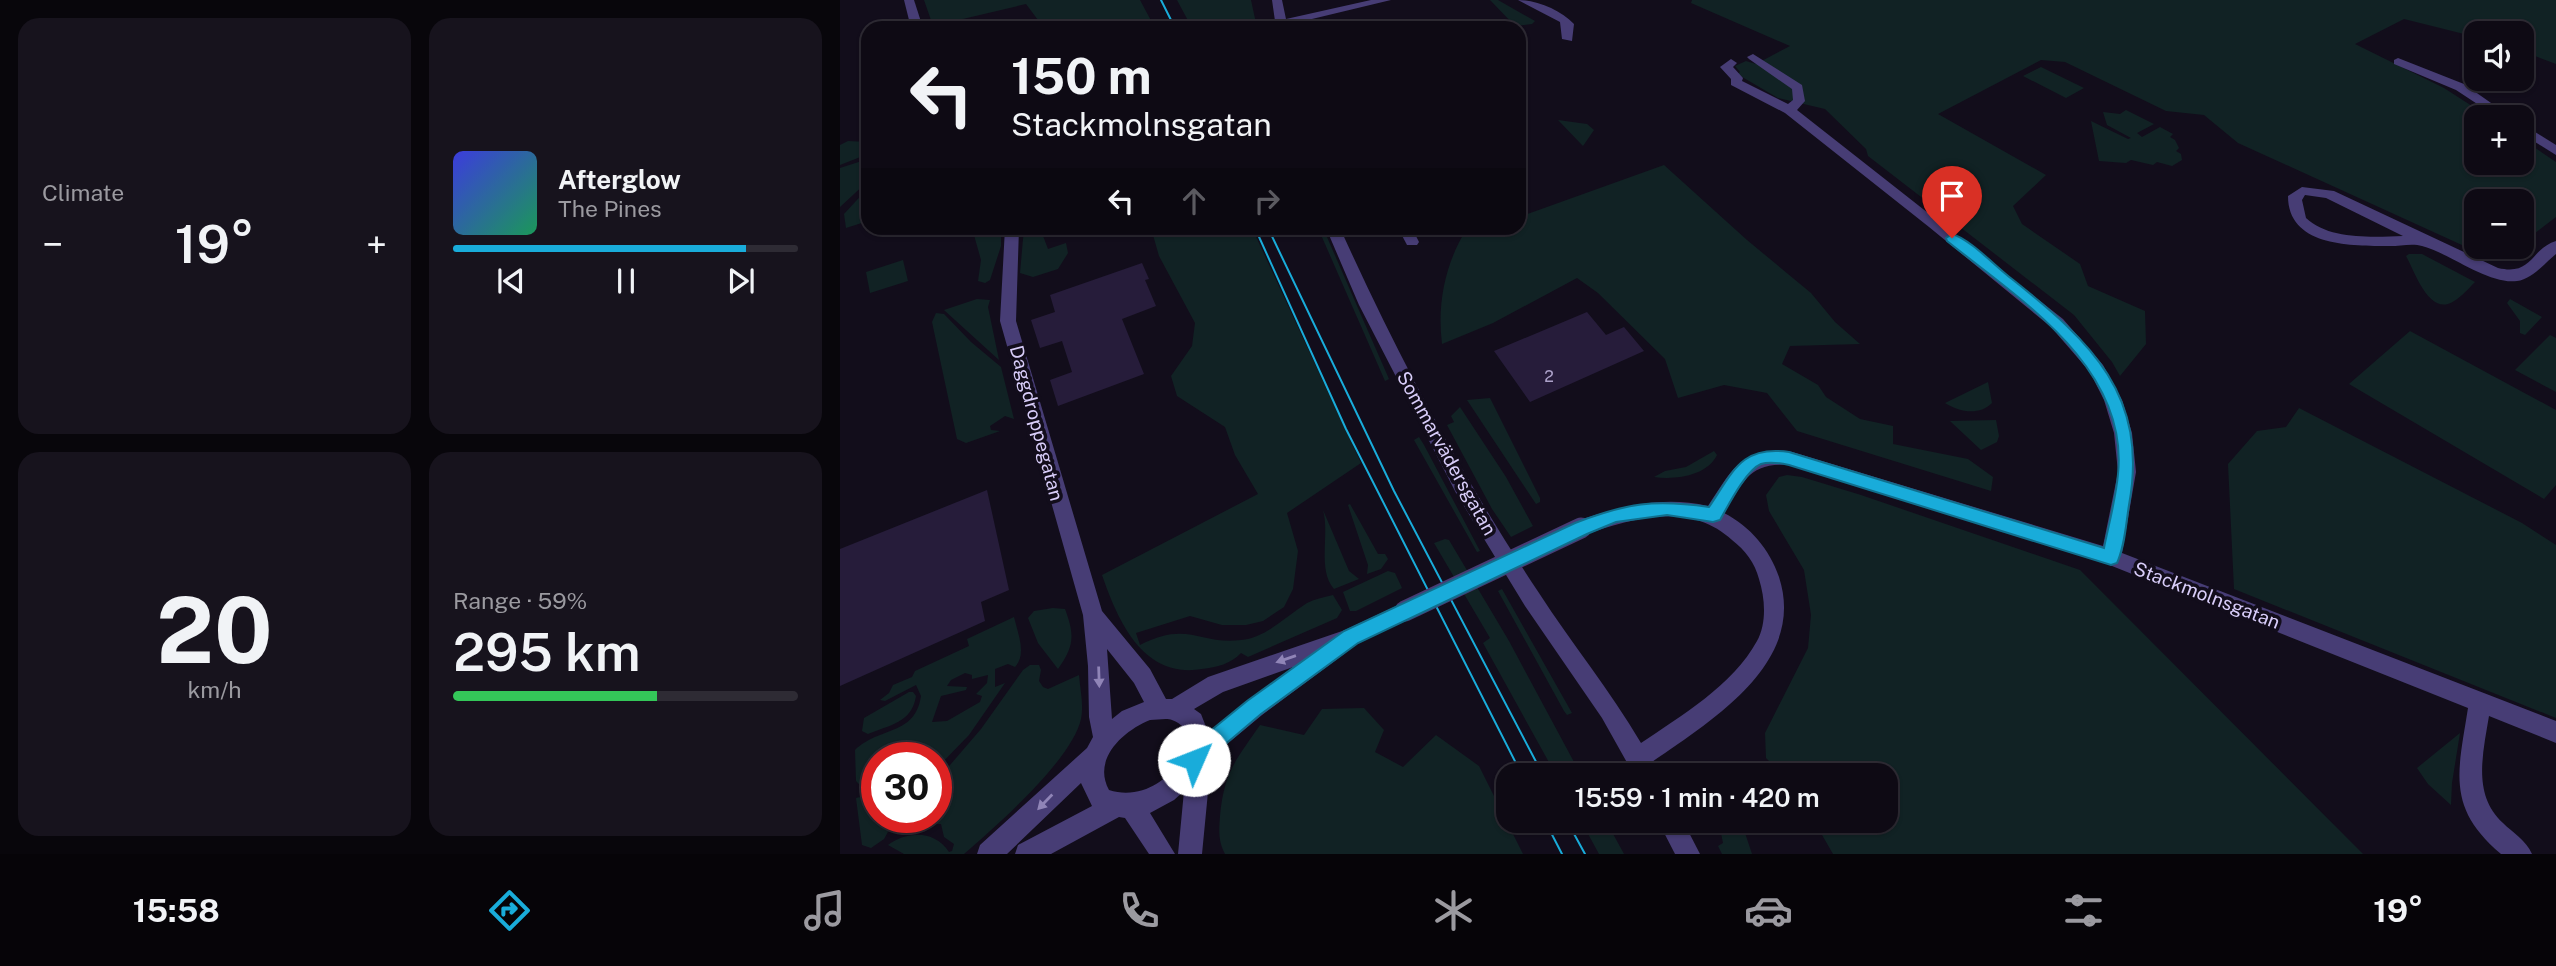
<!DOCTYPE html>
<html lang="en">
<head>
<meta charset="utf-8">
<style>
  body { margin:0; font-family:"Public Sans",sans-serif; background:#17131d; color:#f1f3f6; height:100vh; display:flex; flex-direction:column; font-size:26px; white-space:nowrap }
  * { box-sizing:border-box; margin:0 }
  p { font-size:23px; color:#9b9aa0 }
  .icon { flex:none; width:38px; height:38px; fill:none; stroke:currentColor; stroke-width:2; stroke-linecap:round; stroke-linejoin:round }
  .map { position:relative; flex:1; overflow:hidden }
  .drawer { display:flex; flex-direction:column; gap:18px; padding:18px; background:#08060b; width:840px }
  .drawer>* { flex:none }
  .banner { position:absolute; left:21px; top:21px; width:665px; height:214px; border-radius:21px; box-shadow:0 2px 5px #0004,0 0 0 2px #2e2b34; background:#0e0a14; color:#f1f3f6; overflow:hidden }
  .tools { position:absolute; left:1624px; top:21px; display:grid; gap:14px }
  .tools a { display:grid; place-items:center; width:70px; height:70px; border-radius:14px; background:#0e0a14; box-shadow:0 2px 5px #0004,0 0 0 2px #2e2b34; font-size:35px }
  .speed { position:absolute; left:21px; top:742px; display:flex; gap:14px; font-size:35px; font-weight:700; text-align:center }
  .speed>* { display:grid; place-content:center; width:91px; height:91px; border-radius:50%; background:#0e0a14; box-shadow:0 2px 5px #0004,0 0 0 2px #2e2b34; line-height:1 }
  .speed .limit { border:10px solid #d22; background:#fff; color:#111 }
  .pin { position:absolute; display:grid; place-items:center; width:60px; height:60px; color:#fff; margin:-72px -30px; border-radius:50% 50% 50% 0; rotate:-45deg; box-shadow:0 0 7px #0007 }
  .pin .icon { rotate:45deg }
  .me { position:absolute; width:77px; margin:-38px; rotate:46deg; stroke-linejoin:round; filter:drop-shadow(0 0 5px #0008) }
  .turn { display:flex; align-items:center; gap:24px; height:147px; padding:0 35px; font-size:32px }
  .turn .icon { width:91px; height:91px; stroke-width:2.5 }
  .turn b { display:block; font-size:49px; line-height:60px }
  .lanes { display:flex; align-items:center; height:66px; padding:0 35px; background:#0003; justify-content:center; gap:35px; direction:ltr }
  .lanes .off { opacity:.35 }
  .big { font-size:52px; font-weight:600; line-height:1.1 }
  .drawer .widget { flex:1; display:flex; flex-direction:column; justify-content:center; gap:10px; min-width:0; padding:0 24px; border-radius:21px; background:#17131d }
  .drawer .dial { align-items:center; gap:0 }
  .dial b { font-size:91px; line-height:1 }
  .song { display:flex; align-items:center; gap:21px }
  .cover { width:84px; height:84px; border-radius:10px; background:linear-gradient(135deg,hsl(240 70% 55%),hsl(150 70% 35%)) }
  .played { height:7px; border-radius:4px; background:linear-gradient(90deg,#19acda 85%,#2e2b34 85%) }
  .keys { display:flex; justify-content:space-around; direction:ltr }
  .heat { display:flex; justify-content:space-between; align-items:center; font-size:38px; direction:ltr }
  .charge { height:10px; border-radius:5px; background:linear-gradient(90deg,#34c759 59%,#2e2b34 0) }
  .drawer .tiles { flex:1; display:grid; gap:18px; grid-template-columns:repeat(2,1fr) }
  .trip { position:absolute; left:656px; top:763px; width:402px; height:70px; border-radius:21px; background:#0e0a14; box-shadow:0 2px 5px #0004,0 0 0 2px #2e2b34; font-weight:600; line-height:70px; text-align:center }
  .dock { display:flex; height:112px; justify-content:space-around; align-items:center; background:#060408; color:#9b9aa0 }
  .dock .icon { width:49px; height:49px }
  .dock .active { color:#19acda }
  .dock b { font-size:32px; color:#f1f3f6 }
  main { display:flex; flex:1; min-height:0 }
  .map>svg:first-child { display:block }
</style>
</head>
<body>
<main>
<section class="drawer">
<div class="tiles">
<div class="widget"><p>Climate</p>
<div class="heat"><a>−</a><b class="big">19°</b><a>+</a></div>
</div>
<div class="widget">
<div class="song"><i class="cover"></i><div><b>Afterglow</b><p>The Pines</p></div></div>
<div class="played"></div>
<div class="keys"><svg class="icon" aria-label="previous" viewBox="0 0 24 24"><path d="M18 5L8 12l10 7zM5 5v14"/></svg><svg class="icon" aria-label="pause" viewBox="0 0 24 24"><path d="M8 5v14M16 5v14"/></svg><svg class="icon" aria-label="next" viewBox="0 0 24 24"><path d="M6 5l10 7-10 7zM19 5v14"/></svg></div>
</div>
<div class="widget dial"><b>20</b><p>km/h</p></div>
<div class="widget"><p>Range · 59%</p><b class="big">295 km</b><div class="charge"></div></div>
</div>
</section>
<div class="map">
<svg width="1716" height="854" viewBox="0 0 1716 854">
  <rect width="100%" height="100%" fill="#120d1b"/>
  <g fill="#112224" fill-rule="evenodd">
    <path d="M84 0H300L315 28H204L186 4 93 26Z"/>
    <path d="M337 0H411L417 28H352Z"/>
    <path d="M650 0H658L695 21 692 24 675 26Z"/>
    <path d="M852 0H1716V64L1682 51V33H1636V37L1564 19 1515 44 1604 88 1649 117H1636V163H1682V139L1716 162V217L1682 243V201H1636V247H1677L1657 261 1398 143 1364 115 1326 111 1225 62 1201 60 1098 114 1206 175 1173 206 1182 224 1240 264 1248 286 1305 311 1306 344 1280 376 1272 362 1234 315 1028 156 1026 149 985 109 938 98 897 74 900 72 895 66 906 61 916 64 950 46 851 3Z"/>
    <path d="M1201 67 1244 88 1226 98 1183 76Z"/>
    <path d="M1286 110 1314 124 1297 133 1302 137 1320 127 1333 134 1330 137 1335 140 1339 148 1336 151 1341 154 1342 160 1332 166 1317 162 1313 165 1291 160 1286 163 1259 161 1251 121 1288 139 1291 138 1267 125 1263 112 1280 114Z"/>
    <path d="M718 120 747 124 754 130 743 146Z"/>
    <path d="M8 141 28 142V154L0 165V145Z"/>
    <path d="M28 159V181L0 207V168Z"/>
    <path d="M824 165 907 240 971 293 995 322 1020 344 950 346 942 364 978 385 986 397 1020 419 1053 426V444L1128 459 1153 477 1151 491 957 431 927 393 884 385 838 398 825 359 758 293 737 278 653 323 602 344C597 304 605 264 626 230L679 228V217Z"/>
    <path d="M28 188V221L6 228 4 214Z"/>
    <path d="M132 228H161V246L150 280 145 283 138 281 141 260Z"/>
    <path d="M184 228H200L208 249 226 243 228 253 218 269 193 277 180 273Z"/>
    <path d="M311 228H412L521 463 447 513 458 551 453 589 444 607 423 621 406 625H382L350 616 296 633 300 645C348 620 359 645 401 640 426 638 446 616 467 603 475 599 485 597 493 595L502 610 497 618 408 657 401 653C391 664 377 667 362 669 303 679 278 621 262 575L418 494 395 455 385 427 337 396 331 376 352 346 355 323 319 256Z"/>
    <path d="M478 228H483L549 379 545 381Z"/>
    <path d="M1569 254H1582L1635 282C1628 289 1618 301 1608 304 1587 310 1574 270 1566 256Z"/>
    <path d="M63 260 68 281 30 293 26 272Z"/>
    <path d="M137 299 150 300 148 307 159 360 104 310Z"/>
    <path d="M1670 299 1702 317 1685 335 1680 333V321L1667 303Z"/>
    <path d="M96 313 104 314 131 342 161 367 174 419 165 416 150 426 151 430 160 431 126 443 117 439 92 322Z"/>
    <path d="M1570 331 1716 410V485L1704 499 1509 384Z"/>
    <path d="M1710 335 1716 338V392L1675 370Z"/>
    <path d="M1148 382 1152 403C1139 416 1119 412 1105 403Z"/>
    <path d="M650 398 700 498V502L696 504 627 400Z"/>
    <path d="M620 407 666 477 693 526 671 537 652 509 607 425 614 422 611 416Z"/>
    <path d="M1459 408 1682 523 1716 545V718L1394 589 1388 464 1417 431 1446 427Z"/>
    <path d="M1156 420 1159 436 1157 442 1141 450 1110 421Z"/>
    <path d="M579 437 584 445 640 551 637 552 574 440Z"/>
    <path d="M874 451 877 455C867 476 835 480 814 477L825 471 846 467Z"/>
    <path d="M947 475 962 477 1021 495 1240 570 1523 854H993L974 821H1046V775H943L926 758 925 733 968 648 971 615 964 570 929 511 926 495 939 477Z"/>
    <path d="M510 504 538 554H545L548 559 541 569 527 574 528 565 508 505Z"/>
    <path d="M483 510 509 571 519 579 494 589C477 569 490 535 483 510Z"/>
    <path d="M605 539 609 540 669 641 741 775H716L643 643 650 638 594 543Z"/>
    <path d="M548 571 555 573 562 588 516 611H510L503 592Z"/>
    <path d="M662 589 732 713 727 715 724 711 658 591Z"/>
    <path d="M213 608 225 609C235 636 234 646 218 669L198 643 188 618 194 611Z"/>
    <path d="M174 617C178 634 187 654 175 667L168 664 155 669V687L165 683 129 735 96 769V758H37V803L16 781 15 750C40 726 75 736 81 696L76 685 45 701 40 700 49 693 53 685 72 677 75 671 129 646 127 639ZM125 673 132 675V679L148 675 147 683 136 694 142 696 140 702 107 721 92 722 101 696 126 690 127 687 107 686 111 680Z"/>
    <path d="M190 665H199L201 670 199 681 203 687 208 689 239 675C240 689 244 704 241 719 232 760 156 826 124 854H64L48 845C69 830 95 831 109 852L112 851 114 844 104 837 101 824H80L83 817H96V807L114 794V788L98 779 141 729 183 670Z"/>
    <path d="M69 692H73L76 696C72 723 49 725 28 734L22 731 24 718Z"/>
    <path d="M524 708 544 730 535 752 563 767 596 735 639 766 683 854H385C378 840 379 831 380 816 384 772 396 760 420 725L464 735 482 709Z"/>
    <path d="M1620 733 1612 783 1611 805 1588 784 1577 768Z"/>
    <path d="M24 796 37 811V817H42L49 830 44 839 31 848 22 845 16 798Z"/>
    <path d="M741 821H766L784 854H759Z"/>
    <path d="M886 821H901L912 854H882L878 846 883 843 880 828 886 826Z"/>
  </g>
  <g fill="#261c3a">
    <path d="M302 263 309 279 305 280 316 306 282 319 304 374 218 406 210 380 232 372 222 341 200 348 191 320 215 312 210 295Z"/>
    <path d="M747 312 766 335 784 327 804 351 690 402 654 351Z"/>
    <path d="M147 490 169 590 141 602 145 621 0 686V549Z"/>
  </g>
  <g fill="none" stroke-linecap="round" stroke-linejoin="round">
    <g fill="#473d75" fill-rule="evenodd">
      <path d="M64 0H74L83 28H71Z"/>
      <path d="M432 0H442L446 19 531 0H551L447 25 448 28H436Z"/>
      <path d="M678 0C696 0 721 10 734 24L732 41 722 39 720 22Z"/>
      <path d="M913 54 962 85 965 101 957 110 1223 319 1263 365 1282 400 1292 433 1296 472 1282 553 1716 721V743L1649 716C1643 753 1632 795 1663 823 1673 833 1686 840 1692 854H1661C1606 808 1618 772 1628 708L1267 564 949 465C908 462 903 483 884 513 910 526 930 550 939 577 967 663 872 720 812 762L818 775H794L762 718 685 606 616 493 519 305 486 228H500C557 354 622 478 699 593 732 644 770 690 801 743 841 716 893 685 917 641 927 623 925 598 919 579 915 563 905 550 892 540 848 500 791 519 741 536L734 534 731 528 734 522C779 507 821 495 868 506 892 470 900 448 949 451L1263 546 1278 472 1274 433 1264 400 1250 372 1211 327 1089 227 945 113 891 85V79L880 67 891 59 897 63 893 67 903 78 902 81 948 104 953 100 952 89 909 59 907 57Z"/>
      <path d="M1558 58 1624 84 1671 117H1657L1616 90 1554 64V60Z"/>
      <path d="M1682 124 1716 145V155L1682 134Z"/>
      <path d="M1462 187 1494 191 1658 268C1693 276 1690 249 1716 241V254C1705 263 1692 279 1677 281 1649 285 1609 253 1582 246 1573 243 1560 246 1550 246 1512 246 1448 247 1448 196ZM1465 195 1486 198 1563 236C1533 237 1489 240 1466 218L1462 200Z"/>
      <path d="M165 228H179L176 321 262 611 310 669 326 699H332L368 677 505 630 565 602 572 605 575 611 572 617 507 648 504 654 422 715 363 764 368 792 362 854H338L344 791 334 800 310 813 335 854H309L285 818 279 817 211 854H175L178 845 252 806 241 783 167 854H137L140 845 247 748 253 737 249 717 248 666 243 615 160 321ZM267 649 294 683 304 702 282 711 272 719ZM453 667 368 732 361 714 354 709 383 692ZM310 720C317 720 327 718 332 720 372 733 323 808 269 790 252 759 283 731 310 720Z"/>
      <path d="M558 228H572L579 242 577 245H567Z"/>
      <path d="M818 821H843L860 854H835Z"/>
    </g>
    <g stroke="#19acda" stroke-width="2">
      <path d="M321 0 335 28"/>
      <path d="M415 228 506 429 682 775"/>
      <path d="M428 228 554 491 703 775"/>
      <path d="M705 821 722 854"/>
      <path d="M727 821 745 854"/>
    </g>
    <path stroke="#473d75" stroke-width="21" d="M565 611 741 528"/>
  </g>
  <defs><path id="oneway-solid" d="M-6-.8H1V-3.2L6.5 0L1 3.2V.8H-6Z" transform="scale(1.75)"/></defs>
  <g fill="#9085b7">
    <use href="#oneway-solid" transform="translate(446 659) rotate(161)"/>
    <use href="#oneway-solid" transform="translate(259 677) rotate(88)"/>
    <use href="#oneway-solid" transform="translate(205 802) rotate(134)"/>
  </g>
  <path fill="#19acda" stroke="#10708e" stroke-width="2" d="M1112 234C1130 239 1156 267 1172 279 1251 342 1309 395 1289 505 1286 523 1285 546 1277 563L1271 565 949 465C940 463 930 461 921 464 906 470 888 506 880 520L873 522 827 515 776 522 747 534 518 643 421 714 363 763 361 768 354 771 347 768 344 760 348 749 407 701 504 631 735 523C787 503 814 499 869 507 893 472 901 445 949 452L1264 548C1269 523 1276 498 1278 474 1289 367 1179 299 1107 241L1106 238Z"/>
  <g text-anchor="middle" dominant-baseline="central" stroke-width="7" stroke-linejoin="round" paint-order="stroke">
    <g font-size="16" fill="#aca1c9">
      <text x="709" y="376">2</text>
    </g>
    <g font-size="19" fill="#d8cdf9" stroke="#120d1b">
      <text transform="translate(197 423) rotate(75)">Daggdroppegatan</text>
      <text transform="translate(607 453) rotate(61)">Sommarvädersgatan</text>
      <text transform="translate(1367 595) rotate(21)">Stackmolnsgatan</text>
    </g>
  </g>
</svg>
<div class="tools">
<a><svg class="icon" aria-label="sound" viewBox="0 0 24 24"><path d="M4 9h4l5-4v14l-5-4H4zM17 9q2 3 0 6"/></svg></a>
<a>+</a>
<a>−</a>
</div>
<div class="speed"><div class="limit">30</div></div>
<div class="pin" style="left:1112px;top:238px;background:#d93025"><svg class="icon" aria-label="arrive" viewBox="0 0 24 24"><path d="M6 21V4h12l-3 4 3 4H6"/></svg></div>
<svg class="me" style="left:354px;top:760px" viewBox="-20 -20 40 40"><circle r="19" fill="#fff"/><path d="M0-13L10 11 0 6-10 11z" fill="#19acda"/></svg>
<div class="trip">15:59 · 1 min · 420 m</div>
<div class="banner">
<div class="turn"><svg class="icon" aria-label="left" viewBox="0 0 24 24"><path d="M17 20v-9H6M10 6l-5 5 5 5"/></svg><div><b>150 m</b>Stackmolnsgatan</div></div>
<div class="lanes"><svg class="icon" aria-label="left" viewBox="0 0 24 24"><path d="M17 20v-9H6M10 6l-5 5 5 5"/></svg><svg class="icon off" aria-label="ahead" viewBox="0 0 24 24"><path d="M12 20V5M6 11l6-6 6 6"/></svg><svg class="icon off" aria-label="right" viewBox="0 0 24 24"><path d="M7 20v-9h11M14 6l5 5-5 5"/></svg></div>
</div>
</div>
</main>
<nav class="dock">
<b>15:58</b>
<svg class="icon active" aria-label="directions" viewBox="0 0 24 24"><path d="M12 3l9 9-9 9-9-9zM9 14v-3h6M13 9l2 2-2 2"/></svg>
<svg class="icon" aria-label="music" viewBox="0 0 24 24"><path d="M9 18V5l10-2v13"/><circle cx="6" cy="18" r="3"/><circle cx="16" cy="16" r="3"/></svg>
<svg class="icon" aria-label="phone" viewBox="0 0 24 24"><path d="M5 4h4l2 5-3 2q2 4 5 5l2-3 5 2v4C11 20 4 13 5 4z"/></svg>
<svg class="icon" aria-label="climate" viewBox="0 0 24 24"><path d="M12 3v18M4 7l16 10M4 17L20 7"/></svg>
<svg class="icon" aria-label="car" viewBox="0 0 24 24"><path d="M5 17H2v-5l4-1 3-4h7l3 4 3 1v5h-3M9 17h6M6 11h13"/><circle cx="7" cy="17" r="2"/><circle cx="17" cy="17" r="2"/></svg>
<svg class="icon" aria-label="filters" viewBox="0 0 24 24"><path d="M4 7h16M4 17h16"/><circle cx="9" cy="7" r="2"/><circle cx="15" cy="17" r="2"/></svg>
<b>19°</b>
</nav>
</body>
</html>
